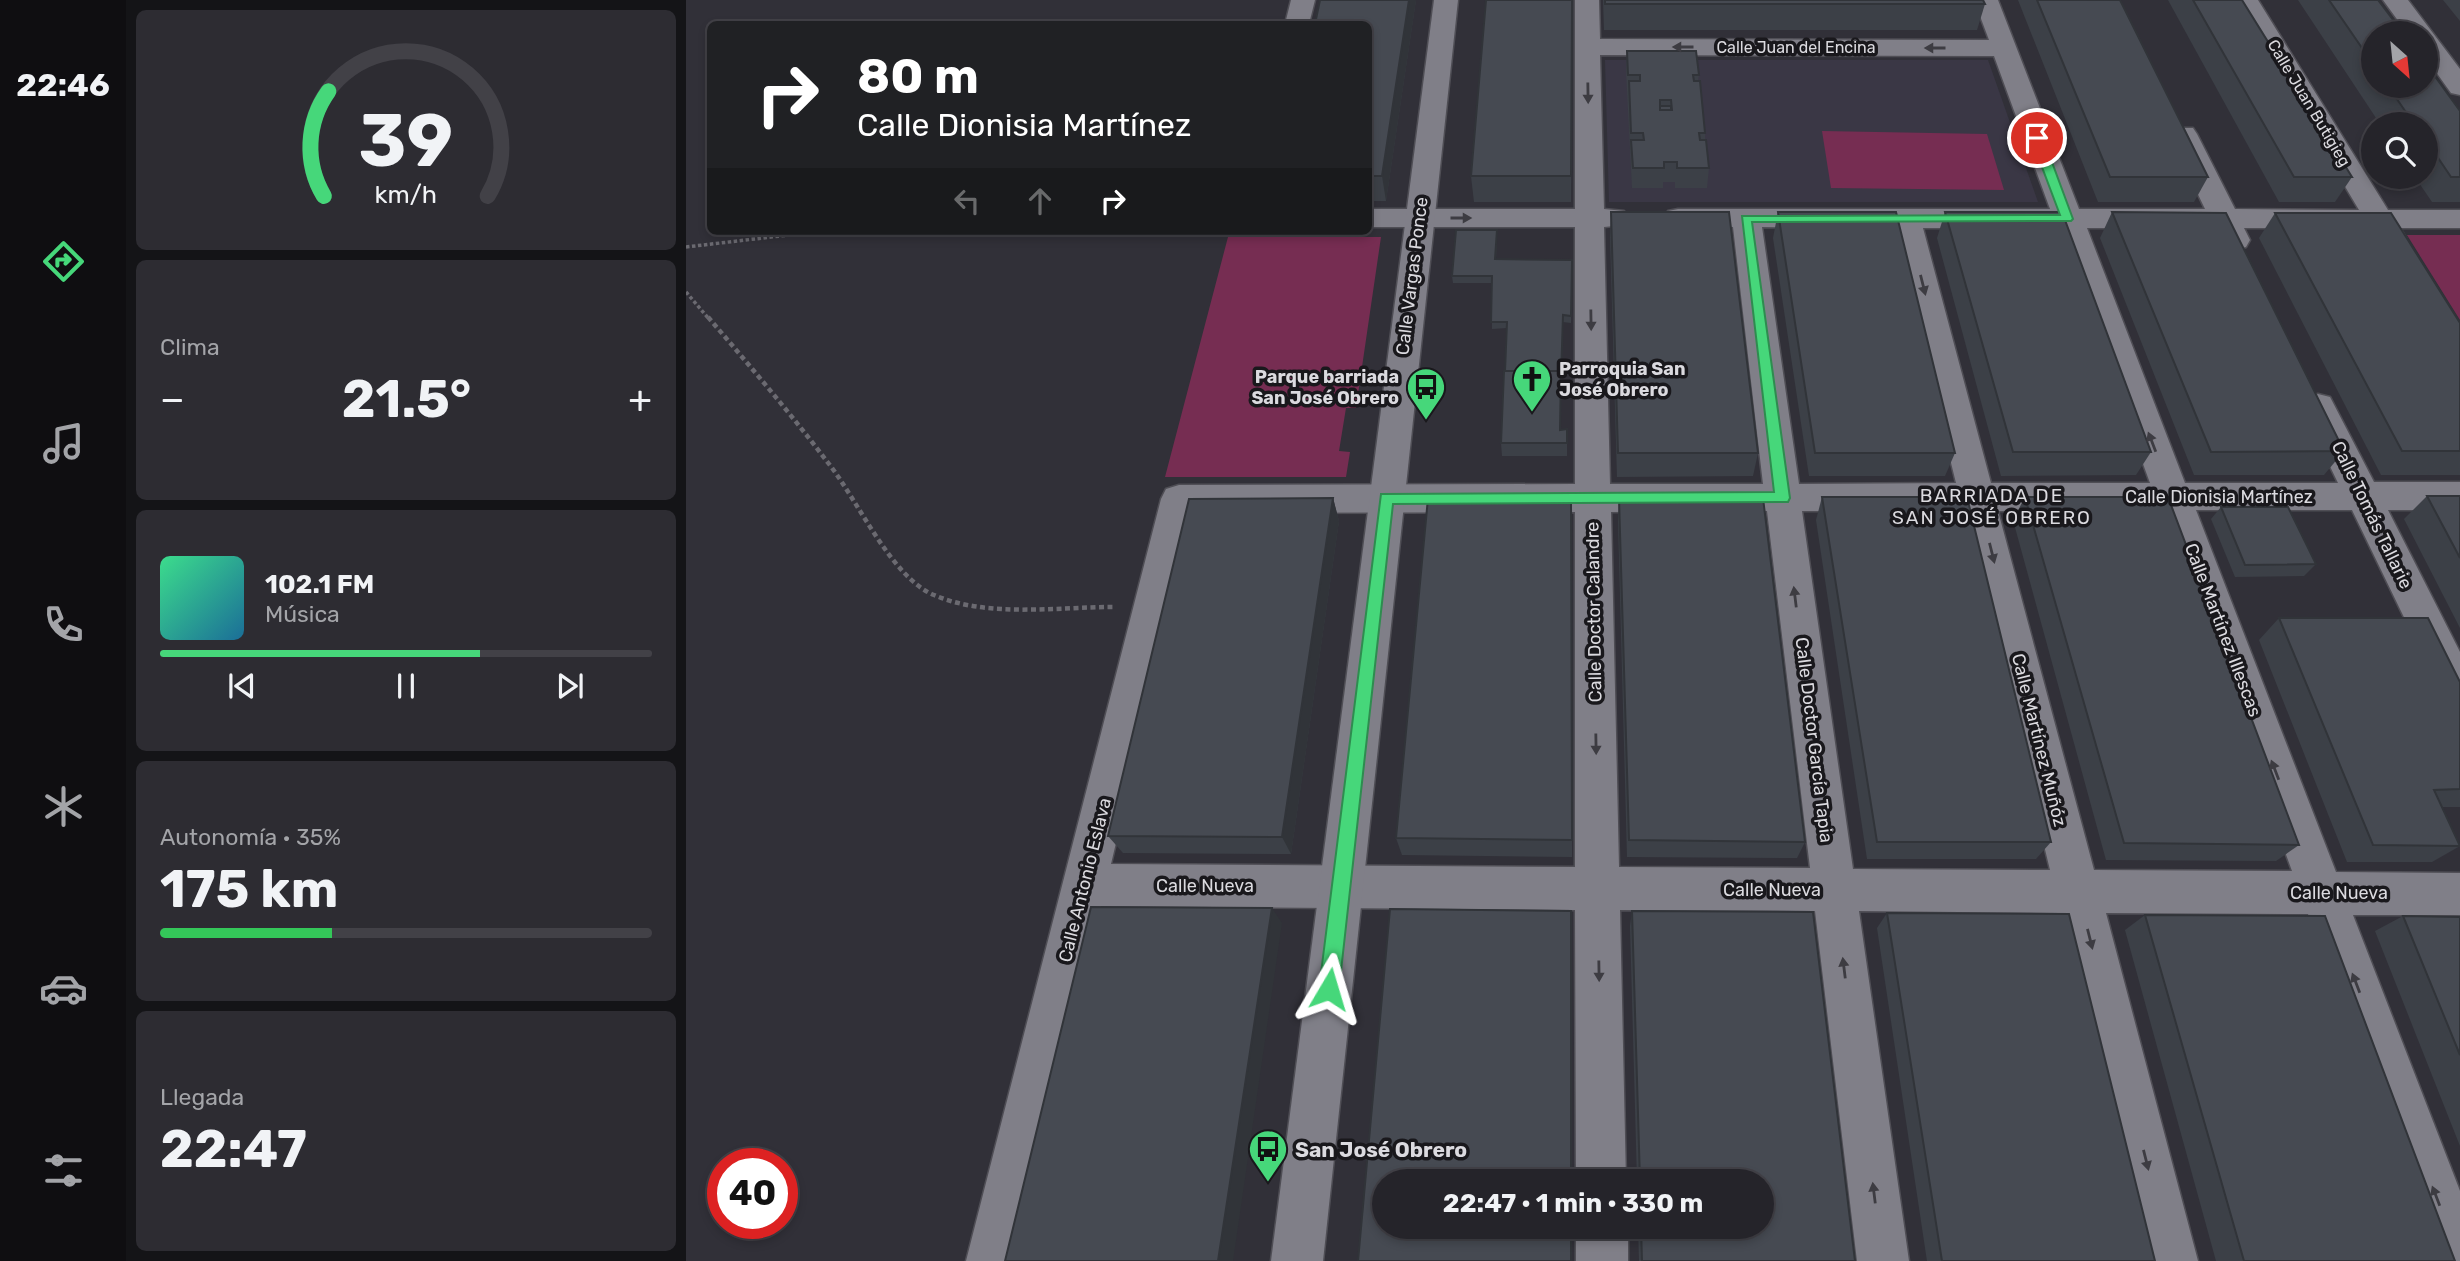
<!DOCTYPE html>
<html lang="es">
<head>
<meta charset="utf-8">
<style>
  body { margin:0; font-family:Rubik,sans-serif; background:#2d2c32; color:#f1f3f6; height:100vh; display:flex; flex-direction:column; font-size:26px; white-space:nowrap }
  * { box-sizing:border-box; margin:0 }
  p { font-size:23px; color:#a3a4a8 }
  .icon { flex:none; width:38px; height:38px; fill:none; stroke:currentColor; stroke-width:2; stroke-linecap:round; stroke-linejoin:round }
  .map { position:relative; flex:1; overflow:hidden }
  .drawer { display:flex; flex-direction:column; gap:10px; padding:10px; background:#141417; width:560px }
  .drawer>* { flex:none }
  .top-card { position:absolute; left:21px; top:21px; width:665px; height:214px; border-radius:10px; box-shadow:0 4px 10px #0003,0 0 0 2px #424147; background:#202124; color:#fff; overflow:hidden }
  .needle { width:46px; rotate:153deg }
  .buttons { position:absolute; left:1675px; top:21px; display:grid; gap:14px }
  .buttons a { display:grid; place-items:center; width:77px; height:77px; border-radius:50%; background:#25242a; box-shadow:0 4px 10px #0003,0 0 0 2px #424147; font-size:35px }
  .speed { position:absolute; left:21px; top:1148px; display:flex; gap:14px; font-size:35px; font-weight:700; text-align:center }
  .speed>* { display:grid; place-content:center; width:91px; height:91px; border-radius:50%; background:#25242a; box-shadow:0 4px 10px #0003,0 0 0 2px #424147; line-height:1 }
  .speed .limit { border:10px solid #d22; background:#fff; color:#111 }
  .pin { position:absolute; display:grid; place-items:center; width:60px; height:60px; color:#fff; margin:-30px; border:4px solid #fff; border-radius:50%; box-shadow:0 2px 7px #0007 }
  .me { position:absolute; width:77px; margin:-38px; rotate:7deg; stroke-linejoin:round; filter:drop-shadow(0 0 5px #0008) }
  .turn { display:flex; align-items:center; gap:24px; height:147px; padding:0 35px; font-size:32px }
  .turn .icon { width:91px; height:91px; stroke-width:2.5 }
  .turn b { display:block; font-size:49px; line-height:60px }
  .lanes { display:flex; align-items:center; height:66px; padding:0 35px; background:#0003; justify-content:center; gap:35px; direction:ltr }
  .lanes .off { opacity:.35 }
  .big { font-size:52px; font-weight:700; line-height:1.1 }
  .drawer .tile { flex:1; display:flex; flex-direction:column; justify-content:center; gap:10px; min-width:0; padding:0 24px; border-radius:10px; background:#2d2c32 }
  .drawer .dial { align-items:center; gap:0 }
  .dial svg { height:182px; overflow:visible; fill:none; stroke:#424147; stroke-width:7; stroke-linecap:round; text-anchor:middle }
  .dial text { fill:#f1f3f6; stroke:none }
  .song { display:flex; align-items:center; gap:21px }
  .cover { width:84px; height:84px; border-radius:10px; background:linear-gradient(135deg,hsl(150 70% 55%),hsl(200 70% 35%)) }
  .played { height:7px; border-radius:4px; background:linear-gradient(90deg,#46d77a 65%,#424147 65%) }
  .keys { display:flex; justify-content:space-around; direction:ltr }
  .heat { display:flex; justify-content:space-between; align-items:center; font-size:38px; direction:ltr }
  .charge { height:10px; border-radius:5px; background:linear-gradient(90deg,#34c759 35%,#424147 0) }
  .trip { position:absolute; left:686px; top:1169px; width:402px; height:70px; border-radius:35px; background:#25242a; box-shadow:0 4px 10px #0003,0 0 0 2px #424147; font-weight:700; line-height:70px; text-align:center }
  main { display:flex; flex:1; min-height:0 }
  .menu { display:flex; flex-direction:column; width:126px; justify-content:space-around; align-items:center; background:#0f0e11; color:#a3a4a8 }
  .menu .icon { width:49px; height:49px }
  .menu .on { color:#46d77a }
  .menu b { font-size:32px; color:#f1f3f6 }
  .map>svg:first-child { display:block }
</style>
</head>
<body>
<main>
<nav class="menu">
<b>22:46</b>
<svg class="icon on" aria-label="directions" viewBox="0 0 24 24"><path d="M12 3l9 9-9 9-9-9zM9 14v-3h6M13 9l2 2-2 2"/></svg>
<svg class="icon" aria-label="music" viewBox="0 0 24 24"><path d="M9 18V5l10-2v13"/><circle cx="6" cy="18" r="3"/><circle cx="16" cy="16" r="3"/></svg>
<svg class="icon" aria-label="phone" viewBox="0 0 24 24"><path d="M5 4h4l2 5-3 2q2 4 5 5l2-3 5 2v4C11 20 4 13 5 4z"/></svg>
<svg class="icon" aria-label="climate" viewBox="0 0 24 24"><path d="M12 3v18M4 7l16 10M4 17L20 7"/></svg>
<svg class="icon" aria-label="car" viewBox="0 0 24 24"><path d="M5 17H2v-5l4-1 3-4h7l3 4 3 1v5h-3M9 17h6M6 11h13"/><circle cx="7" cy="17" r="2"/><circle cx="17" cy="17" r="2"/></svg>
<svg class="icon" aria-label="filters" viewBox="0 0 24 24"><path d="M4 7h16M4 17h16"/><circle cx="9" cy="7" r="2"/><circle cx="15" cy="17" r="2"/></svg>
</nav>
<section class="drawer">
<div class="tile dial"><svg viewBox="0 0 100 80">
<path d="M14 69A42 42 0 1 1 86 69"/>
<path d="M14 69A42 42 0 0 1 16 23" stroke="#46d77a"/>
<text x="50" y="56" font-size="32" font-weight="700">39</text>
<text x="50" y="72" font-size="11">km/h</text>
</svg></div>
<div class="tile"><p>Clima</p>
<div class="heat"><a>−</a><b class="big">21.5°</b><a>+</a></div>
</div>
<div class="tile">
<div class="song"><i class="cover"></i><div><b>102.1 FM</b><p>Música</p></div></div>
<div class="played"></div>
<div class="keys"><svg class="icon" aria-label="previous" viewBox="0 0 24 24"><path d="M18 5L8 12l10 7zM5 5v14"/></svg><svg class="icon" aria-label="pause" viewBox="0 0 24 24"><path d="M8 5v14M16 5v14"/></svg><svg class="icon" aria-label="next" viewBox="0 0 24 24"><path d="M6 5l10 7-10 7zM19 5v14"/></svg></div>
</div>
<div class="tile"><p>Autonomía · 35%</p><b class="big">175 km</b><div class="charge"></div></div>
<div class="tile"><p>Llegada</p><b class="big">22:47</b></div>
</section>
<div class="map">
<svg width="1774" height="1261" viewBox="0 0 1774 1261">
  <rect width="100%" height="100%" fill="#313038"/>
  <path fill="#3a3745" d="M919 60H1302L1352 202H923Z"/>
  <g fill="#762d52">
    <path d="M1136 131 1301 134 1318 190 1145 188Z"/>
    <path d="M1721 235H1774V320Z"/>
    <path d="M542 237H695L670 408H660L653 451 664 452 660 477H479Z"/>
  </g>
  <g fill="none" stroke-linecap="round" stroke-linejoin="round">
    <g stroke="#4f4e55" stroke-width="3">
      <g id="minor">
        <path d="M605 0H629L623 24H599Z"/>
        <path d="M889 0H913L914 39 1303 40 1288 0H1312L1393 209H1519L1483 134 1487 128H1507L1511 134 1549 209 1673 210 1548 0H1572L1702 210H1774V228H1714L1720 238 1715 245 1705 248 1695 245 1684 228H1558L1564 240 1560 247 1549 250 1538 247 1528 228H1401L1499 483H1652L1615 406 1620 397 1632 394 1644 397 1688 482H1774V510H1702L1774 652V709L1760 704 1666 510H1510L1650 872 1774 873V915H1667L1774 1191V1261H1749L1622 914 1420 913 1512 1261H1460L1375 913 1173 911 1223 1261H1171L1129 911 934 910 940 1181H890L889 910 415 906 332 1261H280L475 499 480 489 493 485 889 484V227H682V209H889ZM914 55 1308 56 1364 209H992L982 211 977 218 982 225 1047 227 1077 484H924L918 227 938 225 943 218 938 211 918 209ZM1076 227 1207 228 1270 483 1113 484ZM1237 228H1371L1464 483H1305ZM1474 510 1606 871 1408 870 1312 511ZM1081 511 1124 868 933 867 925 512ZM1116 511H1277L1364 870 1167 869ZM889 512V867L425 864 508 513Z"/>
        <path d="M1697 0H1722L1774 69V95L1765 93 1740 58V33H1721Z"/>
        <rect x="890" y="1227" width="52" height="34"/>
      </g>
    </g>
    <g stroke="#4f4e55" stroke-width="3">
      <path id="tertiary" d="M748 0H772L637 1261H585Z"/>
    </g>
    <g stroke="#6b6a71" stroke-width="3.5" stroke-dasharray="3.5 2.5" stroke-linecap="butt">
      <path d="M0 247 137 231"/>
      <path d="M0 292 23 319"/>
    </g>
    <path stroke="#6b6a71" stroke-width="4.5" stroke-dasharray="5 3.5" stroke-linecap="butt" d="M22 317C63 365 105 414 143 464 172 501 206 578 248 595 301 618 371 607 427 607"/>
    <use href="#minor" fill="#807f88" fill-rule="evenodd"/>
    <use href="#tertiary" fill="#807f88" fill-rule="evenodd"/>
  </g>
  <g fill="#3c4047">
    <path d="M634 0H730L700 201H682V24Z"/>
    <path d="M886 0 885 202H788L785 176Z"/>
    <path d="M917 0H1297L1299 4 1291 30H918Z"/>
    <path d="M1332 0H1434L1522 177 1508 202H1412Z"/>
    <path d="M1482 0H1556L1666 177 1649 202H1593Z"/>
    <path d="M1612 0H1692L1687 33V86H1740L1774 111V202H1746L1729 177H1740V124H1694Z"/>
    <path d="M1757 0H1774V21Z"/>
    <path d="M941 51 1013 75 1012 81 1019 133V140L1023 168 1021 188H989V182H977V188H946L940 71Z"/>
    <path d="M925 212 1072 453 1067 476 931 477 924 237Z"/>
    <path d="M1092 212 1269 453 1259 476H1123L1087 238Z"/>
    <path d="M1259 212 1465 452 1450 475 1315 476 1251 238Z"/>
    <path d="M1426 212 1658 451 1638 475H1508L1414 238Z"/>
    <path d="M1589 213 1774 323V475H1695L1573 238Z"/>
    <path d="M811 237 810 259 886 260 885 323 877 322 875 385 874 430 881 429V456H816L815 443 821 328 806 329V283H767L766 276Z"/>
    <path d="M1741 496H1774V628L1718 519Z"/>
    <path d="M1136 497 1365 842 1350 859H1181L1130 520Z"/>
    <path d="M1339 497 1613 845 1590 861 1420 860 1327 520Z"/>
    <path d="M647 498 653 521 605 854 437 853 422 836Z"/>
    <path d="M885 498 886 857 716 855 710 838Z"/>
    <path d="M933 498 1119 842 1111 858 941 857 932 521Z"/>
    <path d="M1535 507 1630 564 1618 576 1549 577 1525 519Z"/>
    <path d="M1593 618 1774 682V807H1756L1774 846 1746 862H1661L1573 640Z"/>
    <path d="M946 911 1169 1261H953L952 1227H1076V1181H951L944 926Z"/>
    <path d="M1201 913 1469 1261H1241L1191 928Z"/>
    <path d="M1459 915 1769 1261H1530L1439 930Z"/>
    <path d="M1717 916 1774 917V1146L1689 931Z"/>
  </g>
  <g fill="#313439">
    <path d="M723 0H730L700 201 696 176Z"/>
    <path d="M647 498 653 521 605 854 596 837Z"/>
    <path d="M586 908 596 923 547 1261H532Z"/>
  </g>
  <g fill="#464a52" stroke="#313439" stroke-width="2" fill-rule="evenodd">
    <path d="M634 0H723L696 176H682V24H629Z"/>
    <path d="M800 0H886L885 176H785Z"/>
    <path d="M919 0H1297L1299 4H919Z"/>
    <path d="M1351 0H1434L1522 177H1424Z"/>
    <path d="M1507 0H1556L1666 177H1608Z"/>
    <path d="M1643 0H1692L1717 33H1687V64Z"/>
    <path d="M941 51H1010L1013 75H1007L1008 81H1014L1019 133H1013L1014 140H1020L1023 168H991V162H978V168H947L945 140H958L957 133H945L943 81H954V75H942ZM974 100H985L986 110H974Z"/>
    <path d="M1740 64 1774 111V177H1765L1740 140V124H1728L1702 86H1740Z"/>
    <rect x="974" y="106" width="11" height="4"/>
    <path d="M925 212H1043L1072 453H932Z"/>
    <path d="M1092 212H1210L1269 453H1129Z"/>
    <path d="M1259 212H1376L1465 452H1327Z"/>
    <path d="M1426 212 1540 213 1658 451 1525 452Z"/>
    <path d="M1589 213H1705L1774 323V451H1716Z"/>
    <path d="M770 230H811L809 259 886 260 885 316 877 315 875 378V371H819L821 322H805L806 276H766Z"/>
    <path d="M818 371H875L874 430 881 429V443H815Z"/>
    <path d="M1741 496H1774V558Z"/>
    <path d="M1136 497H1281L1365 842H1191Z"/>
    <path d="M1339 497H1482L1613 845 1438 843Z"/>
    <path d="M647 498 596 837 422 836 503 499Z"/>
    <path d="M742 498H885L886 840 710 838Z"/>
    <path d="M933 498H1077L1119 842 943 840Z"/>
    <path d="M1535 507H1602L1630 564 1559 565Z"/>
    <path d="M1593 618H1742L1774 682V789L1748 790 1774 846 1687 845Z"/>
    <path d="M405 907 586 908 532 1261H319Z"/>
    <path d="M704 909 885 911V1181H698V1227H885V1261H672Z"/>
    <path d="M946 911 1127 912 1169 1261H956L955 1227H1076V1181H954Z"/>
    <path d="M1201 913 1383 914 1469 1261H1256Z"/>
    <path d="M1459 915 1639 916 1769 1261H1558Z"/>
    <path d="M1717 916 1774 917V1055Z"/>
  </g>
  <defs><path id="oneway-solid" d="M-6-.8H1V-3.2L6.5 0L1 3.2V.8H-6Z" transform="scale(1.75)"/></defs>
  <g fill="#3d3c42">
    <use href="#oneway-solid" transform="translate(997 47) rotate(-180)"/>
    <use href="#oneway-solid" transform="translate(1249 48) rotate(-180)"/>
    <use href="#oneway-solid" transform="translate(902 93) rotate(89)"/>
    <use href="#oneway-solid" transform="translate(775 218)"/>
    <use href="#oneway-solid" transform="translate(1237 285) rotate(76)"/>
    <use href="#oneway-solid" transform="translate(905 320) rotate(89)"/>
    <use href="#oneway-solid" transform="translate(1466 442) rotate(-111)"/>
    <use href="#oneway-solid" transform="translate(1306 553) rotate(76)"/>
    <use href="#oneway-solid" transform="translate(1109 597) rotate(-97)"/>
    <use href="#oneway-solid" transform="translate(910 744) rotate(89)"/>
    <use href="#oneway-solid" transform="translate(1589 770) rotate(-111)"/>
    <use href="#oneway-solid" transform="translate(1404 939) rotate(76)"/>
    <use href="#oneway-solid" transform="translate(1158 968) rotate(-97)"/>
    <use href="#oneway-solid" transform="translate(913 971) rotate(89)"/>
    <use href="#oneway-solid" transform="translate(1670 983) rotate(-111)"/>
    <use href="#oneway-solid" transform="translate(1460 1160) rotate(76)"/>
    <use href="#oneway-solid" transform="translate(1188 1193) rotate(-97)"/>
    <use href="#oneway-solid" transform="translate(1750 1196) rotate(-111)"/>
  </g>
  <path fill="#46d77a" stroke="#2e8c4f" stroke-width="2" d="M1351 134 1357 138 1387 219 1385 221 1066 222 1104 498 1102 502 707 504 653 989 650 996 643 999 636 996 633 989 695 494 1088 492 1056 216 1374 215 1345 138Z"/>
  <defs>
    <g id="church-pin" transform="scale(2.0125)"><path d="M0 17L-7.5 6A9.5 9.5 0 1 1 7.5 6Z" fill="#46d77a" stroke="#19181c"/><path d="M-1.2-6h2.4v3.5h3.3v2.4h-3.3V6h-2.4V-.1h-3.3v-2.4h3.3Z" fill="#111"/></g>
    <g id="bus-pin" transform="scale(2.0125)"><path d="M0 17L-7.5 6A9.5 9.5 0 1 1 7.5 6Z" fill="#46d77a" stroke="#19181c"/><path d="M-5-6H5V4H4V6H2V4H-2V6H-4V4H-5ZM-3.5-4V0h7V-4ZM-3.5 1.2v1.5H-2V1.2ZM2 1.2v1.5H3.5V1.2Z" fill="#111"/></g>
  </defs>
  <g fill-rule="evenodd">
    <use href="#church-pin" x="846" y="379"/>
    <use href="#bus-pin" x="740" y="387"/>
    <use href="#bus-pin" x="582" y="1149"/>
  </g>
  <g text-anchor="middle" dominant-baseline="central" stroke-width="7" stroke-linejoin="round" paint-order="stroke">
    <g font-size="16" fill="#dbdadf" stroke="#19181c">
      <text x="1110" y="47">Calle Juan del Encina</text>
      <text transform="translate(1623 103) rotate(59)">Calle Juan Butigieg</text>
    </g>
    <g font-size="18" fill="#dbdadf" stroke="#19181c">
      <text transform="translate(726 276) rotate(-83)">Calle Vargas Ponce</text>
      <text x="1533" y="497">Calle Dionisia Martínez</text>
      <text transform="translate(1686 515) rotate(64)">Calle Tomás Tallarie</text>
      <text transform="translate(908 612) rotate(-91)">Calle Doctor Calandre</text>
      <text transform="translate(1537 630) rotate(69)">Calle Martínez Illescas</text>
      <text transform="translate(1128 740) rotate(83)">Calle Doctor García Tapia</text>
      <text transform="translate(1353 740) rotate(76)">Calle Martínez Muñóz</text>
      <text transform="translate(399 880) rotate(-76)">Calle Antonio Eslava</text>
      <text x="519" y="886">Calle Nueva</text>
      <text x="1086" y="890">Calle Nueva</text>
      <text x="1653" y="893">Calle Nueva</text>
    </g>
    <g font-size="18" font-weight="bold" fill="#dbdadf" stroke="#19181c" text-anchor="start">
      <text x="873" y="369">Parroquia San<tspan x="873" dy="21">José Obrero</tspan></text>
      <text x="713" y="377" text-anchor="end">Parque barriada<tspan x="713" dy="21">San José Obrero</tspan></text>
    </g>
    <g font-size="19" letter-spacing="2" fill="#dbdadf" stroke="#19181c">
      <text x="1306" y="495">BARRIADA DE<tspan x="1306" dy="22">SAN JOSÉ OBRERO</tspan></text>
    </g>
    <g font-size="21" font-weight="bold" fill="#dbdadf" stroke="#19181c" text-anchor="start">
      <text x="609" y="1149">San José Obrero</text>
    </g>
  </g>
</svg>
<div class="buttons">
<a><svg class="needle" viewBox="-14 -14 28 28"><path d="M0-13l5 13h-10z" fill="#e53935"/><path d="M0 13l5-13h-10z" fill="#a3a4a8"/></svg></a>
<a><svg class="icon" aria-label="search" viewBox="0 0 24 24"><circle cx="10" cy="10" r="6"/><path d="M15 15l6 6"/></svg></a>
</div>
<div class="speed"><div class="limit">40</div></div>
<div class="pin" style="left:1351px;top:138px;background:#d93025"><svg class="icon" aria-label="arrive" viewBox="0 0 24 24"><path d="M6 21V4h12l-3 4 3 4H6"/></svg></div>
<svg class="me" style="left:643px;top:989px" viewBox="-20 -20 40 40"><path d="M0-17L14 15 0 8-14 15z" fill="#46d77a" stroke="#fff" stroke-width="4"/></svg>
<div class="trip">22:47 · 1 min · 330 m</div>
<div class="top-card">
<div class="turn"><svg class="icon" aria-label="right" viewBox="0 0 24 24"><path d="M7 20v-9h11M14 6l5 5-5 5"/></svg><div><b>80 m</b>Calle Dionisia Martínez</div></div>
<div class="lanes"><svg class="icon off" aria-label="left" viewBox="0 0 24 24"><path d="M17 20v-9H6M10 6l-5 5 5 5"/></svg><svg class="icon off" aria-label="ahead" viewBox="0 0 24 24"><path d="M12 20V5M6 11l6-6 6 6"/></svg><svg class="icon" aria-label="right" viewBox="0 0 24 24"><path d="M7 20v-9h11M14 6l5 5-5 5"/></svg></div>
</div>
</div>
</main>
</body>
</html>
